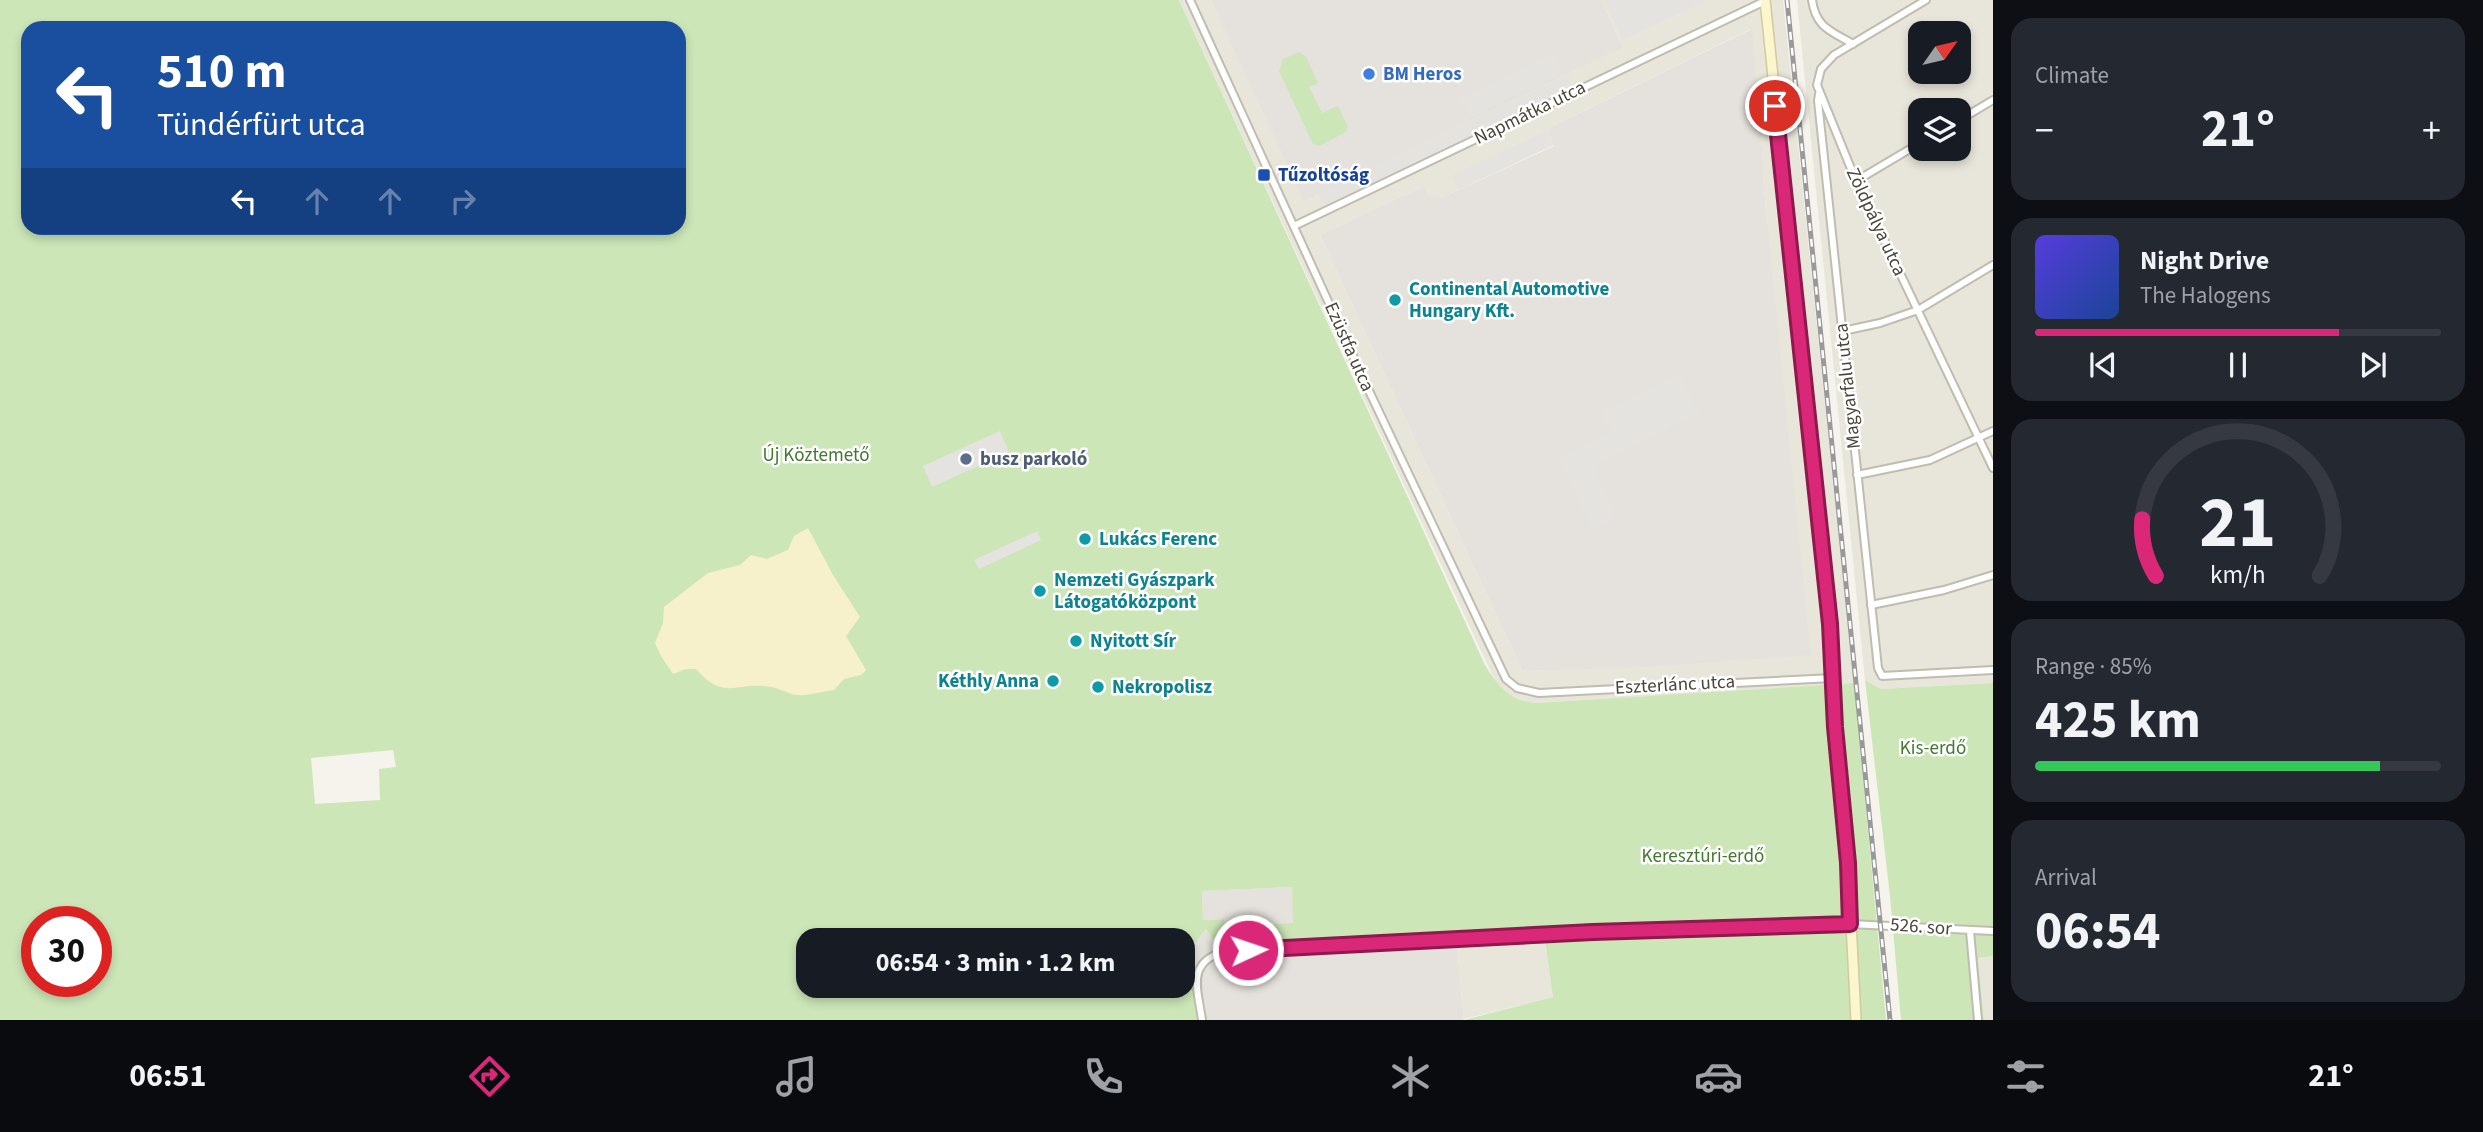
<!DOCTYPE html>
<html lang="en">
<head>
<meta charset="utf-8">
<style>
  body { margin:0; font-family:"Source Sans 3",sans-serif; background:#242831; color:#f1f3f6; height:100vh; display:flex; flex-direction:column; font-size:26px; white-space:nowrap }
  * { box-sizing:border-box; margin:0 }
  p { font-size:23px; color:#9ea1a6 }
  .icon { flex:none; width:38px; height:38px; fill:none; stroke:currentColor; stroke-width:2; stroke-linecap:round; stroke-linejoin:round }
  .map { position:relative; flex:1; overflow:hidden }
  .drawer { display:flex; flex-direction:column; gap:18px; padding:18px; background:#0d0f14; width:490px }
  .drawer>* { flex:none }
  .top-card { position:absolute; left:21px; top:21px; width:665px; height:214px; border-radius:21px; box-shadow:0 4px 10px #0003; background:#1a4fa0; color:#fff; overflow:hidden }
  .needle { width:46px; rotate:56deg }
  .tools { position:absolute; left:1908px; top:21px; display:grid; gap:14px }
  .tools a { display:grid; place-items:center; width:63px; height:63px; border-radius:14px; background:#171b24; box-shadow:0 4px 10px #0003; font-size:35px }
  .speed { position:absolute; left:21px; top:906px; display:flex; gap:14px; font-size:35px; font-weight:700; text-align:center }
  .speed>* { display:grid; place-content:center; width:91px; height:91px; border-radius:50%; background:#171b24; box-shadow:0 4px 10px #0003; line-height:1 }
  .speed .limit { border:10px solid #d22; background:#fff; color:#111 }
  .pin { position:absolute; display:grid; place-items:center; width:60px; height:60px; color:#fff; margin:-30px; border:4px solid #fff; border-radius:50%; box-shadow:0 2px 7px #0007 }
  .me { position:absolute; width:77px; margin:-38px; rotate:87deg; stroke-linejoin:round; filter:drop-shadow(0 0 5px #0008) }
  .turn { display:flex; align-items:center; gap:24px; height:147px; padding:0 21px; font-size:32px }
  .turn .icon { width:91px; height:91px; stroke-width:2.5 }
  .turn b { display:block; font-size:49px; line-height:60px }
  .lanes { display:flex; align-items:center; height:66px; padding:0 21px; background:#0003; justify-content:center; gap:35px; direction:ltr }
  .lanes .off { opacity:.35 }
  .big { font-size:52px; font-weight:700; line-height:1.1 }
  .drawer .card { flex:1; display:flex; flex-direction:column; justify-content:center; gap:10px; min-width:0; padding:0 24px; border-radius:21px; background:#242831 }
  .drawer .dial { align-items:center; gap:0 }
  .dial svg { height:182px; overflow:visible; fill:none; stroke:#363941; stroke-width:7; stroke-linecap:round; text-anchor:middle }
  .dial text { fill:#f1f3f6; stroke:none }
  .song { display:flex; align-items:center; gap:21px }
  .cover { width:84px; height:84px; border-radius:10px; background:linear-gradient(135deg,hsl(250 70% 55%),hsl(220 70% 35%)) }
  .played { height:7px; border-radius:4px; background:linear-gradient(90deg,#db2777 75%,#363941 75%) }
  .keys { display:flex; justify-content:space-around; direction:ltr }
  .heat { display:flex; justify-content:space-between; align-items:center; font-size:38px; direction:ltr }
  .charge { height:10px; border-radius:5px; background:linear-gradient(90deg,#34c759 85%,#363941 0) }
  .trip { position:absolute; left:796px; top:928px; width:399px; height:70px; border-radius:21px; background:#171b24; box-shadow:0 4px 10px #0003; font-weight:700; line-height:70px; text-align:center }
  .tabs { display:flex; height:112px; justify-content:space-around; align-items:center; background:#090b0e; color:#9ea1a6 }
  .tabs .icon { width:49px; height:49px }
  .tabs .active { color:#db2777 }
  .tabs b { font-size:32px; color:#f1f3f6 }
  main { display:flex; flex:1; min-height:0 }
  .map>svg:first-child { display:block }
</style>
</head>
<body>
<main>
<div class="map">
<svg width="1993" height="1020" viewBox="0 0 1993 1020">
  <rect width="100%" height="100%" fill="#f5f3ec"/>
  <g fill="#e8e6da" fill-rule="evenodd">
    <path d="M1179 0H1211L1238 55 1623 47 1601 0H1783L1854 683 1536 703H1528L1509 695 1496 683ZM1751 29 1766 211 1675 664 1527 671 1522 670 1320 235 1424 186 1430 198H1441L1554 145 1547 129Z"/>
    <path d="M1797 0H1993V683L1881 689 1865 680ZM1920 33H1958V72H1920ZM1920 110H1958V149H1920Z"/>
    <path d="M1544 933 1553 997 1464 1019 1456 936Z"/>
    <path d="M1993 956V1020H1984L1978 958Z"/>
  </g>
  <g fill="#e5e2dd">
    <path d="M1211 0H1601L1623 47 1304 201Z"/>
    <path d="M1752 29 1766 211 1811 655 1646 667 1527 671 1522 670 1320 235 1424 186 1430 198 1439 194 1441 198 1554 146 1547 129Z"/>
    <path d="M1292 887 1294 923 1225 926 1224 919 1203 920 1202 891Z"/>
    <path d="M1206 929 1219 948 1456 936 1464 1020H1197L1188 952Z"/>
  </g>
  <g fill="#cce6b8" fill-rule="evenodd">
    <path d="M0 0H1179L1485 665C1497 685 1511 702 1536 703L1854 683 1886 1020H1464L1553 997 1544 933 1219 948 1206 929 1188 952 1197 1020H0ZM28 28H679V228H28ZM393 750 396 767 379 769 380 800 315 804 311 758ZM1292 887 1293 923 1225 926 1224 919 1203 920 1202 891ZM37 922H96V982H37ZM808 940H1183V985H808Z"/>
    <path d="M1299 52 1306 57 1318 83 1309 87 1322 113 1338 106 1348 127 1346 132 1319 146 1313 144 1279 71 1283 59Z"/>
    <path d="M1865 680 1881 689 1993 683V956L1978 958 1984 1020H1901L1890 896Z"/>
  </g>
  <path fill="#f6f1cb" d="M808 528 833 575 860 617 846 636 866 670 861 675 844 679 834 690C823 691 808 696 797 695 788 694 779 688 771 687 736 681 725 702 696 669H686L673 674 661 656 655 643 663 623 664 607 708 573 740 565 751 555 767 559 788 550 794 536Z"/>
  <g fill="#e4e3e0">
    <path d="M1604 0H1708L1623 40Z"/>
    <path d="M1553 53 1562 73 1470 117 1460 98Z"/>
    <path d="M1567 75 1575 91 1326 211 1318 194Z"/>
    <path d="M1546 131 1553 145 1458 190 1452 175Z"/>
    <path d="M1679 375 1699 414 1594 465 1615 518 1593 531 1559 458 1611 432 1601 411Z"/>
    <path d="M1000 431 1009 452 932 487 923 466Z"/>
    <path d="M1037 531 1041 540 979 569 974 560Z"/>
  </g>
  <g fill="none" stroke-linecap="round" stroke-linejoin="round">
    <g stroke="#c0bcaf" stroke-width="10">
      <g id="street">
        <path d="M1190 0 1371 395 1506 679 1517 688 1539 693 1833 678"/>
        <path d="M1812 0C1816 28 1831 31 1853 44"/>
        <path d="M1926 0 1834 55 1821 69 1817 85 1856 181 1993 468"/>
        <path d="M1819 94 1818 101 1878 668 1882 676 1993 670"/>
        <path d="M1958 121 1993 100"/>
        <path d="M1856 181 1920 143"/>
        <path d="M1294 226 1765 1"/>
        <path d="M1843 331 1880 323 1918 310 1993 265"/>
        <path d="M1857 475 1930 460 1993 431"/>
        <path d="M1871 605 1944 590 1993 575"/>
        <path d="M1970 931 1978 1020"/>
        <path d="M1202 1020C1198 990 1186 964 1222 952L1593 932 1850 924 1993 931"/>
      </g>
    </g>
    <g stroke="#d1ca9e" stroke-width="12">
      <path id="secondary" d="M1765 0 1830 624 1835 727 1848 863 1856 1020"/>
    </g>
    <use href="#street" stroke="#fff" stroke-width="6"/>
    <use href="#secondary" stroke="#fcf6cf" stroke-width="9"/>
    <g stroke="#999" stroke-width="5">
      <path id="rail" d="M1787 0 1890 1020"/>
    </g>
    <use href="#rail" stroke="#fff" stroke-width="2.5" stroke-dasharray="8" stroke-linecap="butt"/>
  </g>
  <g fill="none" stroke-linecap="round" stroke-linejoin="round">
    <g stroke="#8e194d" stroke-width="18">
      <path id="route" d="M1248 950 1593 932 1850 924 1848 863 1835 727 1830 624 1775 106"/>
    </g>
    <use href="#route" stroke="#db2777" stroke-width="12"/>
  </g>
  <circle fill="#3f7fe0" stroke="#fff" stroke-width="2.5" cx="1369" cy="74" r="7"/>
  <rect fill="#1a4fb4" stroke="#fff" stroke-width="2.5" x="1257" y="168" width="14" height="14" rx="3.5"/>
  <g fill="#0f9aa8" stroke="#fff" stroke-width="2.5">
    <circle cx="1395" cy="300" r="7"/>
    <circle cx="1085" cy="539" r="7"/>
    <circle cx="1040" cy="591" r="7"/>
    <circle cx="1076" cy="641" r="7"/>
    <circle cx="1053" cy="681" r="7"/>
    <circle cx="1098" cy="687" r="7"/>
  </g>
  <circle fill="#5c6f8a" stroke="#fff" stroke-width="2.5" cx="966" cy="459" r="7"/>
  <g text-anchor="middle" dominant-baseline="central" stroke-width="5" stroke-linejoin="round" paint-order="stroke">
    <g font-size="19" font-weight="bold" fill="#366cbe" stroke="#fff" text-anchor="start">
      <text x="1383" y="74">BM Heros</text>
    </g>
    <g font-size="19" fill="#49453a" stroke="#fff">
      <text transform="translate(1530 113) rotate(-26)">Napmátka utca</text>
      <text transform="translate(1876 222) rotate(65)">Zöldpálya utca</text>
      <text transform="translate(1349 347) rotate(66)">Ezüstfa utca</text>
      <text transform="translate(1848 386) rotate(-96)">Magyarfalu utca</text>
      <text transform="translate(1675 685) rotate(-3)">Eszterlánc utca</text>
      <text transform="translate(1921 927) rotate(4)">526. sor</text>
    </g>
    <g font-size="19" font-weight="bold" fill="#164399" stroke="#fff" text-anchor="start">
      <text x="1278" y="175">Tűzoltóság</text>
    </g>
    <g font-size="19" font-weight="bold" fill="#0d838f" stroke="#fff" text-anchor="start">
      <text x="1409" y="289">Continental Automotive<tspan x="1409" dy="22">Hungary Kft.</tspan></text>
      <text x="1099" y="539">Lukács Ferenc</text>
      <text x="1054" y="580">Nemzeti Gyászpark<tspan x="1054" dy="22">Látogatóközpont</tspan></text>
      <text x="1090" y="641">Nyitott Sír</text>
      <text x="1039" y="681" text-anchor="end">Kéthly Anna</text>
      <text x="1112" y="687">Nekropolisz</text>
    </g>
    <g font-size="19" fill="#43782f" stroke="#fff">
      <text x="816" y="455">Új Köztemető</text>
      <text x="1933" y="748">Kis-erdő</text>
      <text x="1703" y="856">Keresztúri-erdő</text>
    </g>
    <g font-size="19" font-weight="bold" fill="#4e5e75" stroke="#fff" text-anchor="start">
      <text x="980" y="459">busz parkoló</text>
    </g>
  </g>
</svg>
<div class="tools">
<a><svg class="needle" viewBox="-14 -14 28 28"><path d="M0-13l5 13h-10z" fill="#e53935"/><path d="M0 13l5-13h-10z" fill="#9ea1a6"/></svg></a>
<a><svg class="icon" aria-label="layers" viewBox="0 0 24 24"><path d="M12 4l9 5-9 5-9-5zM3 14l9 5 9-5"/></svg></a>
</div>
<div class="speed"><div class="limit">30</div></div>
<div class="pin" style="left:1775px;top:106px;background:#d93025"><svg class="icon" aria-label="arrive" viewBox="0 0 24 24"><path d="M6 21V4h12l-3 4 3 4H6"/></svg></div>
<svg class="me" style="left:1248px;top:950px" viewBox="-20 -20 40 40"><circle r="17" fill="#db2777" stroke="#fff" stroke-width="3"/><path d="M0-11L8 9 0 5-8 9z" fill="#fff"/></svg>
<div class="trip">06:54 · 3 min · 1.2 km</div>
<div class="top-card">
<div class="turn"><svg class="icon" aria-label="left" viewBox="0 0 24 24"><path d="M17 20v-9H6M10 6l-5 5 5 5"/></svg><div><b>510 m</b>Tündérfürt utca</div></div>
<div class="lanes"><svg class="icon" aria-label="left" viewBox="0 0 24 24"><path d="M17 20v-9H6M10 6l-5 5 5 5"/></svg><svg class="icon off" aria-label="ahead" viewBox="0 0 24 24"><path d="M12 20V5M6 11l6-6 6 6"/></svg><svg class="icon off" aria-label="ahead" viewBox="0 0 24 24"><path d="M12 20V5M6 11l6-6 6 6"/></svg><svg class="icon off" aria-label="right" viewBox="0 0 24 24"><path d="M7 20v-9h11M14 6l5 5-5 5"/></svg></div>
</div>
</div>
<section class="drawer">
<div class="card"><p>Climate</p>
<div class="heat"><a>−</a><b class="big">21°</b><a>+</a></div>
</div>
<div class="card">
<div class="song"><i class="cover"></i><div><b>Night Drive</b><p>The Halogens</p></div></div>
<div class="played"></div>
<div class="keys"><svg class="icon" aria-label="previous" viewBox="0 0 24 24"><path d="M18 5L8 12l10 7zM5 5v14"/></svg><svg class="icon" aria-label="pause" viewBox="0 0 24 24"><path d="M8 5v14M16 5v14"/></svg><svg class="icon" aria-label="next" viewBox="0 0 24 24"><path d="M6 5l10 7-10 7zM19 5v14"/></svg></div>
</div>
<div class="card dial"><svg viewBox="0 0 100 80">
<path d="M14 69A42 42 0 1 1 86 69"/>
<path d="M14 69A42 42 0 0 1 8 44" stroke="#db2777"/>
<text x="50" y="56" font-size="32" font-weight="700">21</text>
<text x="50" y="72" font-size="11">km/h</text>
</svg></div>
<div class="card"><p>Range · 85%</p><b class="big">425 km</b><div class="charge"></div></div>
<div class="card"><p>Arrival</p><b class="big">06:54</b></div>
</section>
</main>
<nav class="tabs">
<b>06:51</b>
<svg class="icon active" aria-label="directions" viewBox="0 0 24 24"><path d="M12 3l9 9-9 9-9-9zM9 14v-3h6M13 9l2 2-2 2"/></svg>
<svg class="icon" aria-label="music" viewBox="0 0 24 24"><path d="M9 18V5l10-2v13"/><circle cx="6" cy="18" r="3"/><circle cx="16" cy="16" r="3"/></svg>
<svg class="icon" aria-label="phone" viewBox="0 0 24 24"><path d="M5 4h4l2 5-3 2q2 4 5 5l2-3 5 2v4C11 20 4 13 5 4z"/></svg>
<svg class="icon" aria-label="climate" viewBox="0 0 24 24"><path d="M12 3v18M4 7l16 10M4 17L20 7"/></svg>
<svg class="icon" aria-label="car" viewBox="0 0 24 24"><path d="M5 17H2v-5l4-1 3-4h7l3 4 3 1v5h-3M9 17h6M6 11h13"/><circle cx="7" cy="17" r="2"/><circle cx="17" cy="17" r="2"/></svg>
<svg class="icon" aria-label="filters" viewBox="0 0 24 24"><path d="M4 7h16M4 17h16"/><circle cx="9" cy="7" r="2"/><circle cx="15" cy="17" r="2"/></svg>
<b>21°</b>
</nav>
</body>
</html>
